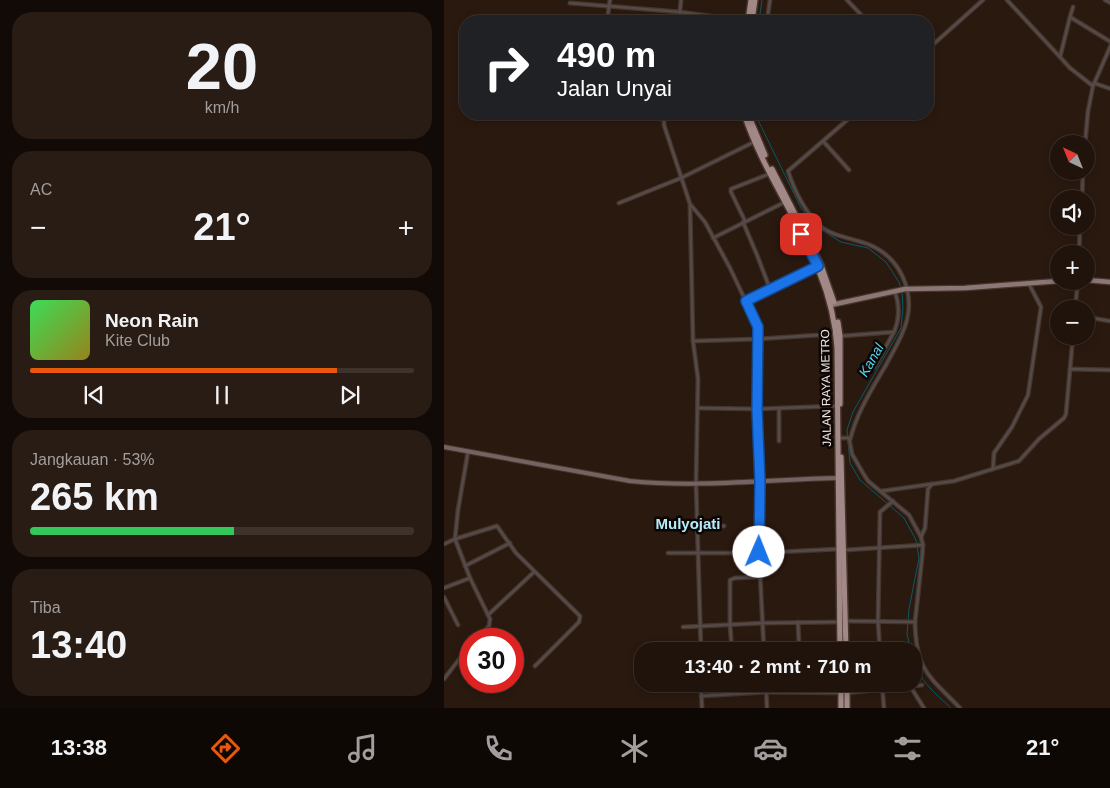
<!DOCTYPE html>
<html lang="id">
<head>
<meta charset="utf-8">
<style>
  body { margin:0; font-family:Helvetica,sans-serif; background:#281c14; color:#f1f3f6; height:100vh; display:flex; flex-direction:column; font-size:19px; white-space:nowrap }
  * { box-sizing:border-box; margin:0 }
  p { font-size:16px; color:#a29e9d }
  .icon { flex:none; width:28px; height:28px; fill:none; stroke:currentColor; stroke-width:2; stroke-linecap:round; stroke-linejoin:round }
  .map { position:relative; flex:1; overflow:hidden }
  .sheet { display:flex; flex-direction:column; gap:12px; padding:12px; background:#120a06; width:444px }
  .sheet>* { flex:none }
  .banner { position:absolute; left:15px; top:15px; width:475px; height:105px; border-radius:20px; box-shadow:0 2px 8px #0003,0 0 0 1px #3d322c; background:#202124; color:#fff; overflow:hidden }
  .needle { width:32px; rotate:317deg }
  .tools { position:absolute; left:606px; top:135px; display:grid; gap:10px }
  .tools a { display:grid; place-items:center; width:45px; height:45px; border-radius:50%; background:#20130b; box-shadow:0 2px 8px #0003,0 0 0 1px #3d322c; font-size:25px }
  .speed { position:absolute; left:15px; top:628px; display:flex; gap:10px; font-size:25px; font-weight:700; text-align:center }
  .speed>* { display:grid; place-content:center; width:65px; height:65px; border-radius:50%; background:#20130b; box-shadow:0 2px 8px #0003,0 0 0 1px #3d322c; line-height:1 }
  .speed .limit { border:8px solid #d22; background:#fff; color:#111 }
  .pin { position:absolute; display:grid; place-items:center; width:42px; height:42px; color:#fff; margin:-21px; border-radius:10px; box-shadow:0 2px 8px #0006 }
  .me { position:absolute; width:55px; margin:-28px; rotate:1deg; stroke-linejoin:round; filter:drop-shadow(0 0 4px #0008) }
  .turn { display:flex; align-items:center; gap:18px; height:105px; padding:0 15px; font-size:22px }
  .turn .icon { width:65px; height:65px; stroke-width:2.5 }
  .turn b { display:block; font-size:35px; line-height:42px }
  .big { font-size:38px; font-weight:700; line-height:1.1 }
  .sheet .card { flex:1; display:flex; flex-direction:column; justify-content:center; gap:8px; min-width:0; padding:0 18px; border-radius:20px; background:#281c14 }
  .sheet .dial { align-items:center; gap:0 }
  .dial b { font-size:65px; line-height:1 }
  .song { display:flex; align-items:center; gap:15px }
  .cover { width:60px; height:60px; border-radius:8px; background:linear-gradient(135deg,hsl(130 70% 55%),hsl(50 70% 35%)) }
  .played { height:5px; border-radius:2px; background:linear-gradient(90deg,#ea580c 80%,#3d322c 80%) }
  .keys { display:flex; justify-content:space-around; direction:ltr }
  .heat { display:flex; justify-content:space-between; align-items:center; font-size:28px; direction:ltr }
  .charge { height:8px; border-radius:4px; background:linear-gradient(90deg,#34c759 53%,#3d322c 0) }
  .trip { position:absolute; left:190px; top:642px; width:288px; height:50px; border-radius:20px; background:#20130b; box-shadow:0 2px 8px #0003,0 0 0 1px #3d322c; font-weight:700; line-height:50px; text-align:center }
  .tab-bar { display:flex; height:80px; justify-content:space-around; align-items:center; background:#0d0804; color:#a29e9d }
  .tab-bar .icon { width:35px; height:35px }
  .tab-bar .current { color:#ea580c }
  .tab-bar b { font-size:22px; color:#f1f3f6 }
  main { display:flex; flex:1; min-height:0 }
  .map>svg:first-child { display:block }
</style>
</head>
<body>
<main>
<section class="sheet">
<div class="card dial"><b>20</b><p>km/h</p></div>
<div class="card"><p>AC</p>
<div class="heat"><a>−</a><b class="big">21°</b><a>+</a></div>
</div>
<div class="card">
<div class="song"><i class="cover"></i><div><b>Neon Rain</b><p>Kite Club</p></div></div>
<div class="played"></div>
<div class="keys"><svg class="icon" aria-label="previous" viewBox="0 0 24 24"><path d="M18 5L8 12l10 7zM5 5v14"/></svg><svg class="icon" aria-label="pause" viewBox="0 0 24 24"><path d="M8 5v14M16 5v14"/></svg><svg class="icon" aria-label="next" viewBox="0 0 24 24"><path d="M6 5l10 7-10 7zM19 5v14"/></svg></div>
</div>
<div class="card"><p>Jangkauan · 53%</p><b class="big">265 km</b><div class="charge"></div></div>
<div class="card"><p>Tiba</p><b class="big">13:40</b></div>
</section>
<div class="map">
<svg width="667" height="708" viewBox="0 0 667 708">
  <rect width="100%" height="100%" fill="#2a190f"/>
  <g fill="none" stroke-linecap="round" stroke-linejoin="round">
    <g stroke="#075a68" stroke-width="1">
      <path d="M315 21 318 0"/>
      <path d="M311 114 357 208 373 227 397 242 424 248 442 262 455 282 457 288"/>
      <path d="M458 292 459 308 457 328 409 412 403 430 406 463 416 480 460 518 472 540 475 558 465 609 463 634 467 651"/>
      <path d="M469 658C474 680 491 693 507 708"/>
    </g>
    <g stroke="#46362c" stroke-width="5">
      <g id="street">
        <path d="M403 0 423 21"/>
        <path d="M563 0 616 57"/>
        <path d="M661 0 667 3"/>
        <path d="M126 3 236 12 303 21"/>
        <path d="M629 7 626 17 667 42"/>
        <path d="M626 17 616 57 626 68 649 86"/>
        <path d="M163 21 166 0"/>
        <path d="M235 21 237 0"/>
        <path d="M323 21 326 0"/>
        <path d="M484 49 539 0"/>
        <path d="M650 83 667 89"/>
        <path d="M166 114 190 117 219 119"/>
        <path d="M220 114V125L246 204 261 222 286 268 314 327 313 409 316 482 315 553 320 651"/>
        <path d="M379 141 410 114"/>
        <path d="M641 144 644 111 649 86 667 45"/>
        <path d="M405 170 379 141 344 171C350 189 360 210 374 224 387 237 410 238 426 245 456 258 470 290 463 320 459 336 450 350 442 365 428 389 413 412 406 440"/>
        <path d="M638 199 639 171"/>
        <path d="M175 203 237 178 310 142"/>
        <path d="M246 206 249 341 254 379 252 483 257 651"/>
        <path d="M301 221 287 192V189L325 174"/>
        <path d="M299 222 313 255 326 289"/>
        <path d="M269 238 341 202"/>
        <path d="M635 254 636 226"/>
        <path d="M302 301 373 267"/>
        <path d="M631 309 634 281"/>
        <path d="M642 317 666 321"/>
        <path d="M397 336 450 332C456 318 456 306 451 292"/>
        <path d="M249 341 314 339 390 334"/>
        <path d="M430 368 450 332"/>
        <path d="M626 369 667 370"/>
        <path d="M255 408 313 409 393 406"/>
        <path d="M396 438H405L408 454 419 473 424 481 465 515 477 537 479 545 478 558 471 622 402 621"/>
        <path d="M335 441V409"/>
        <path d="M24 452 14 510 11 539 26 578 46 619 45 626 33 639"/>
        <path d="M549 469 550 453 568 427 584 395 597 307 585 284"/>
        <path d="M438 491 510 481 575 461 595 439 620 418 622 414 629 336"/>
        <path d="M254 526H280"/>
        <path d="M477 537 481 528 484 489 488 484"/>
        <path d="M0 544 11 539 53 526 72 553 136 616 135 622 91 666"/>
        <path d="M401 550 479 545"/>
        <path d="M224 553H315L395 549"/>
        <path d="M21 566 66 543"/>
        <path d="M0 588 26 578"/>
        <path d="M0 597 14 625"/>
        <path d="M44 615 90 572"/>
        <path d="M354 622 355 644"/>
        <path d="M471 622C472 671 485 676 516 708"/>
        <path d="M239 627 319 623 394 622"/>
        <path d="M288 651 286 625V580L291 578 316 577"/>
        <path d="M436 651 434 621 436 512 449 501"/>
        <path d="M0 679 26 645"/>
        <path d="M257 684 258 708"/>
        <path d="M322 684 323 708"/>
        <path d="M438 684 440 708"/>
        <path d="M466 686 480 708"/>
        <path d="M257 696 322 692 403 693 478 685"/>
      </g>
    </g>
    <g stroke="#46362c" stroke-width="6">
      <path id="secondary" d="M0 447 186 481C256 488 327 479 397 478"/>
    </g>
    <g stroke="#46362c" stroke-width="7">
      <g id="primary">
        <path d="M642 280 667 282"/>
        <path d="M387 305 461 289 521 288 615 281"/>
      </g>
    </g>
    <g stroke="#46362c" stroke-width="8">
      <g id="highway">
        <path d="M304 21 307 0"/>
        <path d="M308 21 311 0"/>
        <path d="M300 114C327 195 388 258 393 348L396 651"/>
        <path d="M304 114 321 155"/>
        <path d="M328 169 377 265 390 302"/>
        <path d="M394 322 396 336V404"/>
        <path d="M397 457 402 651"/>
        <path d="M397 684V708"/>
        <path d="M403 684V708"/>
      </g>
    </g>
    <use href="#street" stroke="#554a4a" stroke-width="2.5"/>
    <use href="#secondary" stroke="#756363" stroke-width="4"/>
    <use href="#primary" stroke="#8d7776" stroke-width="4.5"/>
    <use href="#highway" stroke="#a38888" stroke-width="5"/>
  </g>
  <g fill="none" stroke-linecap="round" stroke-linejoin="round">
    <g stroke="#114b97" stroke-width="12">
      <path id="route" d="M315 552 316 482 313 409 314 327 302 301 374 266 357 234"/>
    </g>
    <use href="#route" stroke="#1a73e8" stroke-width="9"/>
  </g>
  <g text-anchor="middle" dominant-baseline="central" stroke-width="5" stroke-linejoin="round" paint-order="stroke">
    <g font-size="12" fill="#f1e5de" stroke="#0d0604">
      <text transform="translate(382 388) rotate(-91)">JALAN RAYA METRO</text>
    </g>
    <g font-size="14" font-style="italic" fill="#4ed6f2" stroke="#0d0604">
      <text transform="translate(427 360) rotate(-60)">Kanal</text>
    </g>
    <g font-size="15" font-weight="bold" fill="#b4ecfb" stroke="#0d0604">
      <text x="244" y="523">Mulyojati</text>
    </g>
  </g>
</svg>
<div class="tools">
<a><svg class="needle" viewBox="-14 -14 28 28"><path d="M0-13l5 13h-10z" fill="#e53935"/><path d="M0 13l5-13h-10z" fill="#a29e9d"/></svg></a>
<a><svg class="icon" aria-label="sound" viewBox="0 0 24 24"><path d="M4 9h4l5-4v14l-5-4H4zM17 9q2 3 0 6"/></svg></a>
<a>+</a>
<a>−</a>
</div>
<div class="speed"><div class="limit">30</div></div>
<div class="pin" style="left:357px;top:234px;background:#d93025"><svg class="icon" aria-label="arrive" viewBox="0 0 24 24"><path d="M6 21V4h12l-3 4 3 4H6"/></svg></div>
<svg class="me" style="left:315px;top:552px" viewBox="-20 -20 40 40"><circle r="19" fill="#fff"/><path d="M0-13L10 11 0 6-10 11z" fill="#1a73e8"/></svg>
<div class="trip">13:40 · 2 mnt · 710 m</div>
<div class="banner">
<div class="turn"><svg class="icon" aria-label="right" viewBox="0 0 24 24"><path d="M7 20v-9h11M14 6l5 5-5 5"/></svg><div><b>490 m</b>Jalan Unyai</div></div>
</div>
</div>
</main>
<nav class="tab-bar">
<b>13:38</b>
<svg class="icon current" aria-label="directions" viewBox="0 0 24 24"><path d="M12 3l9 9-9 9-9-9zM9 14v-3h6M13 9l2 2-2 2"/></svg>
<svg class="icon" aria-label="music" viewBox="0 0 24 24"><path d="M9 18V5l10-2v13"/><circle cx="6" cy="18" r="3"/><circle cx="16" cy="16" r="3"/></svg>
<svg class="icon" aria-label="phone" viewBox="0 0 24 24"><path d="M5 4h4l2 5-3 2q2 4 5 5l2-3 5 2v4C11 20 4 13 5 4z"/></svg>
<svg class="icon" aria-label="climate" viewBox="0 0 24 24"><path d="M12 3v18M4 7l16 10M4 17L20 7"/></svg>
<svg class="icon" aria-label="car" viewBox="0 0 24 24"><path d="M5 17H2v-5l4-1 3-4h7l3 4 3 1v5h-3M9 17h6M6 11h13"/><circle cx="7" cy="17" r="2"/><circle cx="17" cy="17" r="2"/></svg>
<svg class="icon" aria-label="filters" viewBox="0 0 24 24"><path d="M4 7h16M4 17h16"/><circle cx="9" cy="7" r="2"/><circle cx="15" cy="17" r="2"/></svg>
<b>21°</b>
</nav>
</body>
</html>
